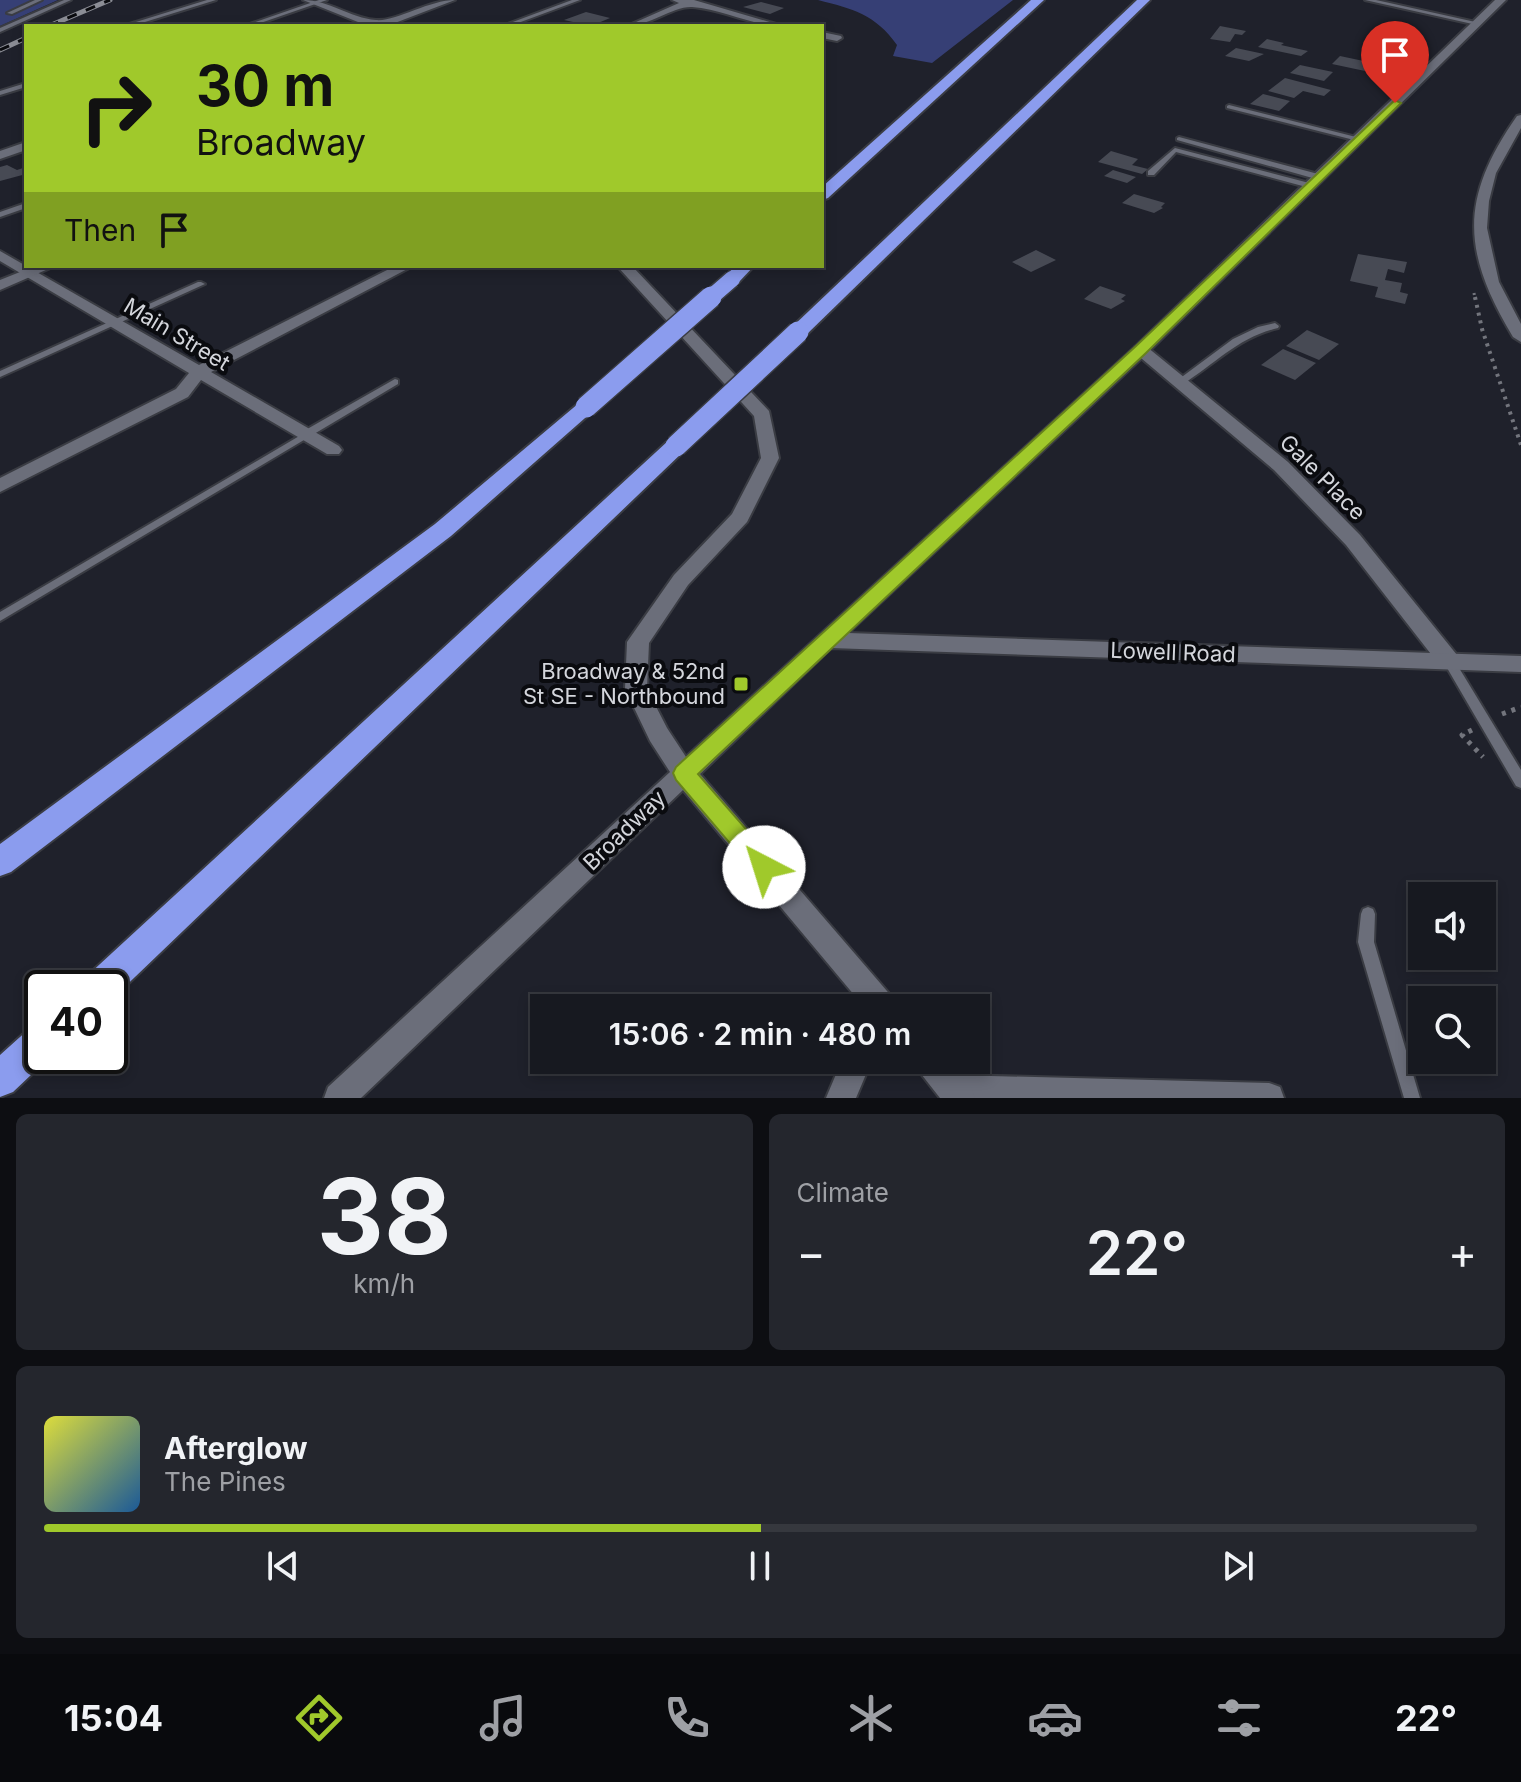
<!DOCTYPE html>
<html lang="en">
<head>
<meta charset="utf-8">
<style>
  body { margin:0; font-family:Inter,sans-serif; background:#24262d; color:#f1f3f6; height:100vh; display:flex; flex-direction:column; font-size:30px; white-space:nowrap }
  * { box-sizing:border-box; margin:0 }
  p { font-size:26px; color:#9ea0a5 }
  .icon { flex:none; width:44px; height:44px; fill:none; stroke:currentColor; stroke-width:2; stroke-linecap:round; stroke-linejoin:round }
  .map { position:relative; height:1098px; overflow:hidden }
  .drawer { display:flex; flex-direction:column; gap:16px; padding:16px; background:#0d0e12; flex:1 }
  .drawer>* { flex:none }
  .guide { position:absolute; left:24px; top:24px; width:800px; height:244px; border-radius:0px; box-shadow:0 4px 12px #0003,0 0 0 2px #36383e; background:#a0c92b; color:#111; overflow:hidden }
  .controls { position:absolute; left:1408px; top:882px; display:grid; gap:16px }
  .controls a { display:grid; place-items:center; width:88px; height:88px; border-radius:0px; background:#171920; box-shadow:0 4px 12px #0003,0 0 0 2px #36383e; font-size:40px }
  .speed { position:absolute; left:24px; top:970px; display:flex; gap:16px; font-size:40px; font-weight:700; text-align:center }
  .speed>* { display:grid; place-content:center; width:104px; height:104px; border-radius:50%; background:#171920; box-shadow:0 4px 12px #0003,0 0 0 2px #36383e; line-height:1 }
  .speed .limit { border:4px solid #111; border-radius:12px; background:#fff; color:#111 }
  .pin { position:absolute; display:grid; place-items:center; width:68px; height:68px; color:#fff; margin:-82px -34px; border-radius:50% 50% 50% 0; rotate:-45deg; box-shadow:0 0 8px #0007 }
  .pin .icon { rotate:45deg }
  .me { position:absolute; width:88px; margin:-44px; rotate:320deg; stroke-linejoin:round; filter:drop-shadow(0 0 6px #0008) }
  .turn { display:flex; align-items:center; gap:28px; height:168px; padding:0 40px; font-size:36px }
  .turn .icon { width:104px; height:104px; stroke-width:2.5 }
  .turn b { display:block; font-size:56px; line-height:68px }
  .then { display:flex; align-items:center; height:76px; padding:0 40px; background:#0003; gap:16px; font-size:30px }
  .big { font-size:60px; font-weight:600; line-height:1.1 }
  .drawer .tile { flex:1; display:flex; flex-direction:column; justify-content:center; gap:12px; min-width:0; padding:0 28px; border-radius:12px; background:#24262d }
  .drawer .dial { align-items:center; gap:0 }
  .dial b { font-size:104px; line-height:1 }
  .song { display:flex; align-items:center; gap:24px }
  .cover { width:96px; height:96px; border-radius:12px; background:linear-gradient(135deg,hsl(60 70% 55%),hsl(210 70% 35%)) }
  .played { height:8px; border-radius:4px; background:linear-gradient(90deg,#a0c92b 50%,#36383e 50%) }
  .keys { display:flex; justify-content:space-around; direction:ltr }
  .heat { display:flex; justify-content:space-between; align-items:center; font-size:44px; direction:ltr }
  .drawer .tiles { flex:1; display:grid; gap:16px; grid-template-columns:1fr 1fr }
  .tile:last-child { grid-column:span 2 }
  .trip { position:absolute; left:530px; top:994px; width:460px; height:80px; border-radius:0px; background:#171920; box-shadow:0 4px 12px #0003,0 0 0 2px #36383e; font-weight:600; line-height:80px; text-align:center }
  .menu { display:flex; height:128px; justify-content:space-around; align-items:center; background:#090a0d; color:#9ea0a5 }
  .menu .icon { width:56px; height:56px }
  .menu .selected { color:#a0c92b }
  .menu b { font-size:36px; color:#f1f3f6 }
  .map>svg:first-child { display:block }
</style>
</head>
<body>
<div class="map">
<svg width="1521" height="1098" viewBox="0 0 1521 1098">
  <rect width="100%" height="100%" fill="#1f212b"/>
  <g fill="#363f75">
    <path d="M0 0H58L0 26Z"/>
    <path d="M818 0H1013L932 63 893 56 897 45C875 14 853 9 818 0Z"/>
  </g>
  <g fill="#474a54">
    <path d="M761 2 784 8 770 14 743 7Z"/>
    <path d="M586 12 610 18 591 26 564 20Z"/>
    <path d="M1220 26 1246 31 1242 35 1235 34 1230 42 1210 39Z"/>
    <path d="M1267 39 1284 43 1281 45 1308 51 1301 56 1258 47Z"/>
    <path d="M1236 48 1264 54 1249 61 1225 56Z"/>
    <path d="M1340 56 1373 63 1365 71 1332 64Z"/>
    <path d="M1300 65 1333 72 1324 81 1290 73Z"/>
    <path d="M1285 78 1331 90 1324 96 1303 91 1294 98 1268 91Z"/>
    <path d="M1263 94 1290 101 1279 111 1250 104Z"/>
    <path d="M1111 151 1138 159 1132 165 1148 169 1142 174 1098 162Z"/>
    <path d="M7 165 17 170 26 167V174L0 181V167Z"/>
    <path d="M1113 170 1136 177 1127 183 1104 176Z"/>
    <path d="M1134 194 1165 203 1161 207 1163 208 1154 213 1122 203Z"/>
    <path d="M1036 250 1056 260 1031 272 1012 262Z"/>
    <path d="M1358 254 1407 262 1404 273 1388 269 1385 280 1402 283 1400 292 1408 294 1405 304 1375 297 1378 287 1350 281Z"/>
    <path d="M1100 286 1126 295 1121 299 1125 301 1111 309 1084 299Z"/>
    <path d="M1307 330 1339 344 1319 360 1286 346Z"/>
    <path d="M1283 349 1316 363 1295 380 1261 365Z"/>
  </g>
  <g fill="none" stroke-linecap="round" stroke-linejoin="round">
    <g stroke="#3a3c43" stroke-width="4">
      <g id="service">
        <path d="M35 0H42L12 14 7 13Z"/>
        <path d="M64 0H71L0 32V28Z"/>
        <path d="M207 0H216L132 26H123Z"/>
        <path d="M319 0H327L252 26H244Z"/>
        <path d="M572 0H580L510 26H502Z"/>
        <path d="M1365 0H1376L1480 23 1477 25Z"/>
        <path d="M26 83V87L0 95V91Z"/>
        <path d="M1229 105 1360 138 1361 139 1358 141 1227 108V106Z"/>
        <path d="M1179 137 1322 175 1323 177 1316 179 1177 140V138Z"/>
        <path d="M1175 148 1313 184 1314 186 1310 188 1176 152 1154 175H1148V171Z"/>
        <path d="M26 203V208L0 217V212Z"/>
        <path d="M198 282H201L205 284 0 377V371Z"/>
        <path d="M1275 323 1279 326 1278 328C1239 337 1216 363 1183 384L1180 385 1175 382 1233 339 1258 327Z"/>
        <path d="M395 379 398 380V384L0 621V612L301 435 302 432Z"/>
        <path d="M1449 656 1453 658 1521 770V788L1516 786 1443 661 1445 658Z"/>
        <path d="M1368 907 1373 909 1375 914 1374 942 1420 1098H1404L1358 942 1361 914 1363 909Z"/>
      </g>
    </g>
    <g stroke="#3a3c43" stroke-width="4">
      <g id="minor">
        <path d="M672 0H694L783 26C751 26 723 9 692 7 673 6 650 26 627 26L679 3Z"/>
        <path d="M822 32 841 36 842 38 837 41 822 38Z"/>
        <path d="M0 251 199 365 395 266H413L211 372 339 446 342 450 339 454H327L201 380 188 397 0 492V478L176 389 189 373 0 261Z"/>
        <path d="M1141 345 1147 347 1288 462 1360 535 1457 655 1460 661 1457 667 1449 669 1441 667 1346 545 1274 470 1135 353V347Z"/>
        <path d="M842 1060H872L856 1098H826Z"/>
        <path d="M954 1075 1269 1083 1280 1087 1284 1098H942L939 1090 943 1079Z"/>
      </g>
    </g>
    <g stroke="#3a3c43" stroke-width="4">
      <g id="tertiary">
        <path d="M303 0C329 0 350 18 376 20 395 22 429 0 455 0L387 26H368Z"/>
        <path d="M1495 0H1506L1147 353 848 633 1521 656V672L831 648 700 774 893 998 897 1008H865L683 790 361 1098H324L328 1087 670 772 650 741 625 689 627 642 674 575 732 514 761 458 754 416 617 266H632L769 411 779 458 747 522 688 585 649 643 647 689 667 728 686 757 1135 347Z"/>
        <path d="M1521 115V128L1496 173 1489 201 1487 228 1499 282 1521 324V342L1513 337C1462 252 1459 199 1517 116Z"/>
        <path d="M26 142V150L0 159V151Z"/>
        <path d="M35 266H55L0 290V280Z"/>
        <path d="M913 1060H947L971 1087 975 1098H940L918 1070Z"/>
      </g>
    </g>
    <g stroke="#3a3c43" stroke-width="4">
      <g id="motorway">
        <path d="M1031 0H1044L828 198 822 200V187Z"/>
        <path d="M1137 0H1150L805 336H791L788 332 791 328Z"/>
        <path d="M735 266H754L738 283H726L723 279Z"/>
        <path d="M586 401 596 407 593 411 451 536 11 872 0 876V844L435 524 579 403Z"/>
        <path d="M676 439 684 441 687 446 684 451 111 1000 110 988H82L87 976 668 441Z"/>
        <path d="M42 1023V1056H51L13 1092 0 1097V1055L30 1028Z"/>
      </g>
    </g>
    <path stroke="#73757d" stroke-width="3" stroke-dasharray="2 3" stroke-linecap="butt" d="M1474 293 1475 299"/>
    <path stroke="#73757d" stroke-width="4" stroke-dasharray="3 5" stroke-linecap="butt" d="M1475 297 1482 329 1521 445"/>
    <g stroke="#73757d" stroke-width="5" stroke-dasharray="4 6" stroke-linecap="butt">
      <path d="M1502 714 1521 707"/>
      <path d="M1472 730 1462 735 1483 757"/>
    </g>
    <use href="#service" fill="#6b6e7a" fill-rule="evenodd"/>
    <use href="#minor" fill="#6b6e7a" fill-rule="evenodd"/>
    <use href="#tertiary" fill="#6b6e7a" fill-rule="evenodd"/>
    <use href="#motorway" fill="#8b9cee" fill-rule="evenodd"/>
    <g stroke="#8b8d95" stroke-width="5">
      <g id="rail">
        <path d="M49 26 110 0"/>
        <path d="M0 50 26 38"/>
      </g>
    </g>
    <use href="#rail" stroke="#0a0b0f" stroke-width="3" stroke-dasharray="10" stroke-linecap="butt"/>
    <g stroke="#3a3c43" stroke-width="19" stroke-linecap="butt">
      <path id="motorway-bridge-far1" d="M709 299 732 279"/>
    </g>
    <g stroke="#3a3c43" stroke-width="24" stroke-linecap="butt">
      <g id="motorway-bridge">
        <path d="M586 407 711 297"/>
        <path d="M676 446 798 332"/>
      </g>
    </g>
    <use href="#motorway-bridge-far1" stroke="#8b9cee" stroke-width="16"/>
    <use href="#motorway-bridge" stroke="#8b9cee" stroke-width="21"/>
  </g>
  <path fill="#a0c92b" stroke="#68831c" stroke-width="2" d="M1395 100 1401 103 1399 105 1146 353 698 774 772 859 776 867 772 874 764 877 756 874 676 780 673 773 676 767 1136 346Z"/>
  <rect fill="#a0c92b" stroke="#0a0b0f" stroke-width="3" x="733" y="676" width="16" height="16" rx="4"/>
  <g text-anchor="middle" dominant-baseline="central" stroke-width="8" stroke-linejoin="round" paint-order="stroke">
    <g font-size="22" fill="#d4d6dc" stroke="#0a0b0f">
      <text transform="translate(177 334) rotate(31)">Main Street</text>
      <text transform="translate(1323 477) rotate(45)">Gale Place</text>
      <text transform="translate(1173 652) rotate(2)">Lowell Road</text>
      <text transform="translate(624 830) rotate(-44)">Broadway</text>
    </g>
    <g font-size="22" fill="#d4d6dc" stroke="#0a0b0f" text-anchor="end">
      <text x="725" y="671">Broadway &amp; 52nd<tspan x="725" dy="25">St SE - Northbound</tspan></text>
    </g>
  </g>
</svg>
<div class="controls">
<a><svg class="icon" aria-label="sound" viewBox="0 0 24 24"><path d="M4 9h4l5-4v14l-5-4H4zM17 9q2 3 0 6"/></svg></a>
<a><svg class="icon" aria-label="search" viewBox="0 0 24 24"><circle cx="10" cy="10" r="6"/><path d="M15 15l6 6"/></svg></a>
</div>
<div class="speed"><div class="limit">40</div></div>
<div class="pin" style="left:1395px;top:103px;background:#d93025"><svg class="icon" aria-label="arrive" viewBox="0 0 24 24"><path d="M6 21V4h12l-3 4 3 4H6"/></svg></div>
<svg class="me" style="left:764px;top:867px" viewBox="-20 -20 40 40"><circle r="19" fill="#fff"/><path d="M0-13L10 11 0 6-10 11z" fill="#a0c92b"/></svg>
<div class="trip">15:06 · 2 min · 480 m</div>
<div class="guide">
<div class="turn"><svg class="icon" aria-label="right" viewBox="0 0 24 24"><path d="M7 20v-9h11M14 6l5 5-5 5"/></svg><div><b>30 m</b>Broadway</div></div>
<div class="then">Then<svg class="icon" aria-label="arrive" viewBox="0 0 24 24"><path d="M6 21V4h12l-3 4 3 4H6"/></svg></div>
</div>
</div>
<section class="drawer">
<div class="tiles">
<div class="tile dial"><b>38</b><p>km/h</p></div>
<div class="tile"><p>Climate</p>
<div class="heat"><a>−</a><b class="big">22°</b><a>+</a></div>
</div>
<div class="tile">
<div class="song"><i class="cover"></i><div><b>Afterglow</b><p>The Pines</p></div></div>
<div class="played"></div>
<div class="keys"><svg class="icon" aria-label="previous" viewBox="0 0 24 24"><path d="M18 5L8 12l10 7zM5 5v14"/></svg><svg class="icon" aria-label="pause" viewBox="0 0 24 24"><path d="M8 5v14M16 5v14"/></svg><svg class="icon" aria-label="next" viewBox="0 0 24 24"><path d="M6 5l10 7-10 7zM19 5v14"/></svg></div>
</div>
</div>
</section>
<nav class="menu">
<b>15:04</b>
<svg class="icon selected" aria-label="directions" viewBox="0 0 24 24"><path d="M12 3l9 9-9 9-9-9zM9 14v-3h6M13 9l2 2-2 2"/></svg>
<svg class="icon" aria-label="music" viewBox="0 0 24 24"><path d="M9 18V5l10-2v13"/><circle cx="6" cy="18" r="3"/><circle cx="16" cy="16" r="3"/></svg>
<svg class="icon" aria-label="phone" viewBox="0 0 24 24"><path d="M5 4h4l2 5-3 2q2 4 5 5l2-3 5 2v4C11 20 4 13 5 4z"/></svg>
<svg class="icon" aria-label="climate" viewBox="0 0 24 24"><path d="M12 3v18M4 7l16 10M4 17L20 7"/></svg>
<svg class="icon" aria-label="car" viewBox="0 0 24 24"><path d="M5 17H2v-5l4-1 3-4h7l3 4 3 1v5h-3M9 17h6M6 11h13"/><circle cx="7" cy="17" r="2"/><circle cx="17" cy="17" r="2"/></svg>
<svg class="icon" aria-label="filters" viewBox="0 0 24 24"><path d="M4 7h16M4 17h16"/><circle cx="9" cy="7" r="2"/><circle cx="15" cy="17" r="2"/></svg>
<b>22°</b>
</nav>
</body>
</html>
